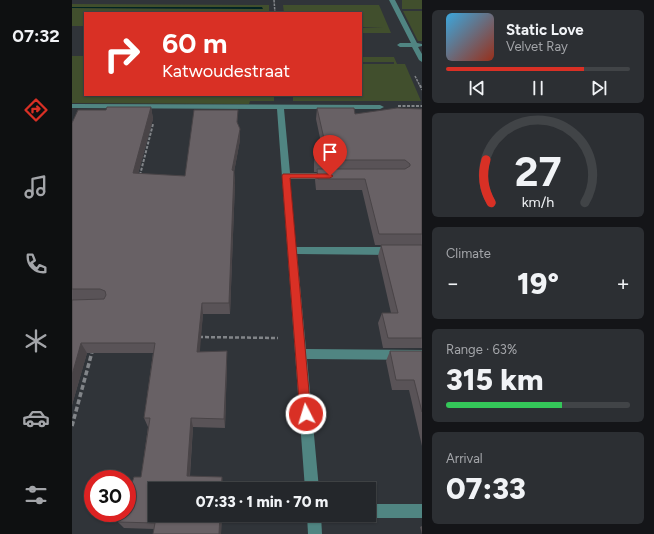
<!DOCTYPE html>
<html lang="en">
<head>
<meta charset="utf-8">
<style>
  body { margin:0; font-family:Figtree,sans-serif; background:#2c2f33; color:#f1f3f6; height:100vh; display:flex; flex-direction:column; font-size:15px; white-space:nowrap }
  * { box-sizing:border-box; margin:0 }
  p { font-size:13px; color:#a3a5a9 }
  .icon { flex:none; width:22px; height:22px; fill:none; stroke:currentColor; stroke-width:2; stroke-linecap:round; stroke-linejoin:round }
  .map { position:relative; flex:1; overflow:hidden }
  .panel { display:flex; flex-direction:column; gap:10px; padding:10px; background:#141518; width:232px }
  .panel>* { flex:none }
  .top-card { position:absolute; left:12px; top:12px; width:278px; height:84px; border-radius:0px; box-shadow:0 1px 3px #0004,0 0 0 1px #414447; background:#d93025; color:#fff; overflow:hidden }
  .speed { position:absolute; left:12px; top:470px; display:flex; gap:8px; font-size:20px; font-weight:700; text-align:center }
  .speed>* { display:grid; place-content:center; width:52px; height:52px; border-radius:50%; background:#24272b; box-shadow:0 1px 3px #0004,0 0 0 1px #414447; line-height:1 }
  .speed .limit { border:6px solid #d22; background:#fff; color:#111 }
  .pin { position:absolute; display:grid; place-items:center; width:34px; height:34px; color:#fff; margin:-41px -17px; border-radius:50% 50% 50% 0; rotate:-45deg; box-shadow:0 0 4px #0007 }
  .pin .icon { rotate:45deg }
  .me { position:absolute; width:44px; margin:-22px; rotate:355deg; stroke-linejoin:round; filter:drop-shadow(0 0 3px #0008) }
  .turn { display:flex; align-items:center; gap:14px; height:84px; padding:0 12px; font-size:18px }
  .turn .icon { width:52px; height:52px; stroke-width:2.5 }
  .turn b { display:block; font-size:28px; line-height:34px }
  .big { font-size:30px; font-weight:800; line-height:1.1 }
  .panel .widget { flex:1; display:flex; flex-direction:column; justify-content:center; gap:6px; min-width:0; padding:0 14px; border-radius:6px; background:#2c2f33 }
  .panel .dial { align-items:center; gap:0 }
  .dial svg { height:104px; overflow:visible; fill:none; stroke:#414447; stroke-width:7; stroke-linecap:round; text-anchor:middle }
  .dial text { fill:#f1f3f6; stroke:none }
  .song { display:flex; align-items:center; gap:12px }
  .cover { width:48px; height:48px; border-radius:6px; background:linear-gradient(135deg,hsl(200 70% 55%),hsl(10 70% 35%)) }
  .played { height:4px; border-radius:2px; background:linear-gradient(90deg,#d93025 75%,#414447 75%) }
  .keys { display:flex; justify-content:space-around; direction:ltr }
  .heat { display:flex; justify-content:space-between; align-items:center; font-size:22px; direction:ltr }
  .charge { height:6px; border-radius:3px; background:linear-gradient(90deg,#34c759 63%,#414447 0) }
  .trip { position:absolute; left:76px; top:482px; width:228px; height:40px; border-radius:0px; background:#24272b; box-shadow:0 1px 3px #0004,0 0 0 1px #414447; font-weight:800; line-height:40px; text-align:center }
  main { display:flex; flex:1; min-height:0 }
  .tab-bar { display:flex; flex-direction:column; width:72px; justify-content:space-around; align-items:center; background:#0e1011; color:#a3a5a9 }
  .tab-bar .icon { width:28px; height:28px }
  .tab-bar .selected { color:#d93025 }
  .tab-bar b { font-size:18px; color:#f1f3f6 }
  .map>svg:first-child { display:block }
</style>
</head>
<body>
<main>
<nav class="tab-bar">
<b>07:32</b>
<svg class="icon selected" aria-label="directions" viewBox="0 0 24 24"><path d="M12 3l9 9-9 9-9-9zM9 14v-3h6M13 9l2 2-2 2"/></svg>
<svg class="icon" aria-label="music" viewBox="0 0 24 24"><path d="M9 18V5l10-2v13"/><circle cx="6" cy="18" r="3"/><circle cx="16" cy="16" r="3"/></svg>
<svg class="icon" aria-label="phone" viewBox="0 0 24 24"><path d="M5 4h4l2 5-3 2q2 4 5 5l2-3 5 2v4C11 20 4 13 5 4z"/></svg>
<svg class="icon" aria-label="climate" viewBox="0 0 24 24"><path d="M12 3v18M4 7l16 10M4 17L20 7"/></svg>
<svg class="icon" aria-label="car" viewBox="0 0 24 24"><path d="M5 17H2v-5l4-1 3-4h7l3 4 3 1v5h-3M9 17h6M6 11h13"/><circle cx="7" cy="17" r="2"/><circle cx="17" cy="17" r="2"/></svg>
<svg class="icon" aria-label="filters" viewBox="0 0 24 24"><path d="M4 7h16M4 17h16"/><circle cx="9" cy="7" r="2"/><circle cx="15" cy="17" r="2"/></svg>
</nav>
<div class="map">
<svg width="350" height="534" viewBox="0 0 350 534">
  <rect width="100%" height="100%" fill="#303439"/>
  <g fill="#414f2d">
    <rect x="330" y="0" width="20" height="9"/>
    <path d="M0 4 197 5V13H13V26H0V8L191 9 0 7Z"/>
    <path d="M211 5H307L319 33H289V28H311L289 27V13H212Z"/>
    <path d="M331 11H350V41H346Z"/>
    <path d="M0 56H13V61L11 63H13V95H202V101H178L177 104 0 103Z"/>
    <path d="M289 57H322L325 64H333L349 101H221V95H289V64H322V62H289Z"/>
  </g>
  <path fill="#012324" d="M0 7H190L191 9 0 8Z"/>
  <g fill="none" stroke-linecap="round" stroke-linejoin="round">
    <g stroke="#828589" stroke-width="1.5" stroke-dasharray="2.5 1" stroke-linecap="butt">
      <path d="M202 0 203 13"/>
      <path d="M343 76 348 86"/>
    </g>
    <g stroke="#828589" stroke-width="2" stroke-dasharray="3 1.5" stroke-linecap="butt">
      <path d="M348 85 350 90"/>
      <path d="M326 106H350"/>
      <path d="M68 175 81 124"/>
    </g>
    <path stroke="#828589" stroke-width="2.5" stroke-dasharray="4 2" stroke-linecap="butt" d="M127 337 206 338"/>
    <path stroke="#828589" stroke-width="3.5" stroke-dasharray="5 2.5" stroke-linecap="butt" d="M0 426 20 352"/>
    <g fill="#508582" fill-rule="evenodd">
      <path d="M317 0H323L345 43 350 44V46L346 47 350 54V62L347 60 340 47H328L325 45 328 43H339Z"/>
      <path d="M0 104 308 105 312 107 308 109H212L218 173H256L260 176 256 179H218L224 247H320L325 251 320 255 225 254 234 349 350 350V360L235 359 247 489H233L205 109 0 108Z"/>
      <path d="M297 504H350V518H297L291 515H297Z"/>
      <path d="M235 515H249L250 534H236Z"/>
    </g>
  </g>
  <g fill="#595357">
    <path d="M79 107 81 119 66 174 113 176 166 124 168 140 162 172 163 183 158 314H131L127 352 155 362 153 428 121 427 118 476 151 484 149 534H81L82 529 52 528 46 522 69 477 76 427 72 418 81 353H15L0 405V123L34 110Z"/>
    <path d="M245 108 283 114 350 109V348H311L306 323 310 313H319L306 256 309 245H303L290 190H244L243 180 245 172H242V163L243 152H251L244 119Z"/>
    <path d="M318 351H350V446L337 390H320L314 361Z"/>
    <path d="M350 526V534L348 527Z"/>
  </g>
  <g fill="#494447">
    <path d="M79 107 81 119 63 185 61 173Z"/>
    <path d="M168 129V140L162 172 163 183 158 314 157 303 160 170Z"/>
    <path d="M130 303 131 314 127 362 125 352Z"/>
    <path d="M9 343 15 353 0 405V375Z"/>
    <path d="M155 351V362L153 428 152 419Z"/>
    <path d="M119 418 121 427 117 484 115 476Z"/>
    <path d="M150 477 151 484V489H149Z"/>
    <path d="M148 515H150L149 534H147Z"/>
  </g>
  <g fill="#686165" stroke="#494447">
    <path d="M35 107H79L61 173 113 176 122 110H166L165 122 168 129 160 170 162 171 157 303H130L125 352 155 351 152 419 119 418 115 476 150 477 149 489H83V515H148L147 534H81L83 523 46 522 50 513H55V497L62 477H69L78 418H72L83 343H9L0 375V300L32 299 34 295 33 291 28 289H0V123L6 110H34Z"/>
    <path d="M245 108H282L283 114 325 108 350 109V234H307L293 179H246L245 169H333L338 166V164L333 160H244L243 152H255Z"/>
    <path d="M309 245H350V338H316L310 313H326Z"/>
    <path d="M318 351H350V412L342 380H324Z"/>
  </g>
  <path fill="#d93025" stroke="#8d1f18" d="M211 174H258L261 176 258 178H218L239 414 238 418 234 420 230 418 228 414 210 176Z"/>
</svg>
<div class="speed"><div class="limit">30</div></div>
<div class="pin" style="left:258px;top:176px;background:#d93025"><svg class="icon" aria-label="arrive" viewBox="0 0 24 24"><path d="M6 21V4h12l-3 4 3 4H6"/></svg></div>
<svg class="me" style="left:234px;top:414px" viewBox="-20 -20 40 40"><circle r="17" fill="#d93025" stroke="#fff" stroke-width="3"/><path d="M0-11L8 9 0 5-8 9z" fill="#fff"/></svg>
<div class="trip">07:33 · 1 min · 70 m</div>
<div class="top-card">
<div class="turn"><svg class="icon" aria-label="right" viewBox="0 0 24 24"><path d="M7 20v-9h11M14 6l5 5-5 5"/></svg><div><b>60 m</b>Katwoudestraat</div></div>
</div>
</div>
<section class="panel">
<div class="widget">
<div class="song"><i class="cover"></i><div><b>Static Love</b><p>Velvet Ray</p></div></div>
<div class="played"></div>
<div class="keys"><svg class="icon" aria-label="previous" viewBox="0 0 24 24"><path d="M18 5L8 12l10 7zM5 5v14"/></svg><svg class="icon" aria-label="pause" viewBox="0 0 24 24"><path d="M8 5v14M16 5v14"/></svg><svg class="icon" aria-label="next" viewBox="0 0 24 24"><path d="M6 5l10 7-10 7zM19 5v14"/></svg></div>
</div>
<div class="widget dial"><svg viewBox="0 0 100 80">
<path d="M14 69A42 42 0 1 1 86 69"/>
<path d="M14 69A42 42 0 0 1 10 36" stroke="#d93025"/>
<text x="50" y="56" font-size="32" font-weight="700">27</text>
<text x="50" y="72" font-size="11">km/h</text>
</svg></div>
<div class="widget"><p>Climate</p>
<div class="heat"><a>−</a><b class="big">19°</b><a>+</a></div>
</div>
<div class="widget"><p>Range · 63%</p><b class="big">315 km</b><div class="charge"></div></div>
<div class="widget"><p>Arrival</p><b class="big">07:33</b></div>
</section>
</main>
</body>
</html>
